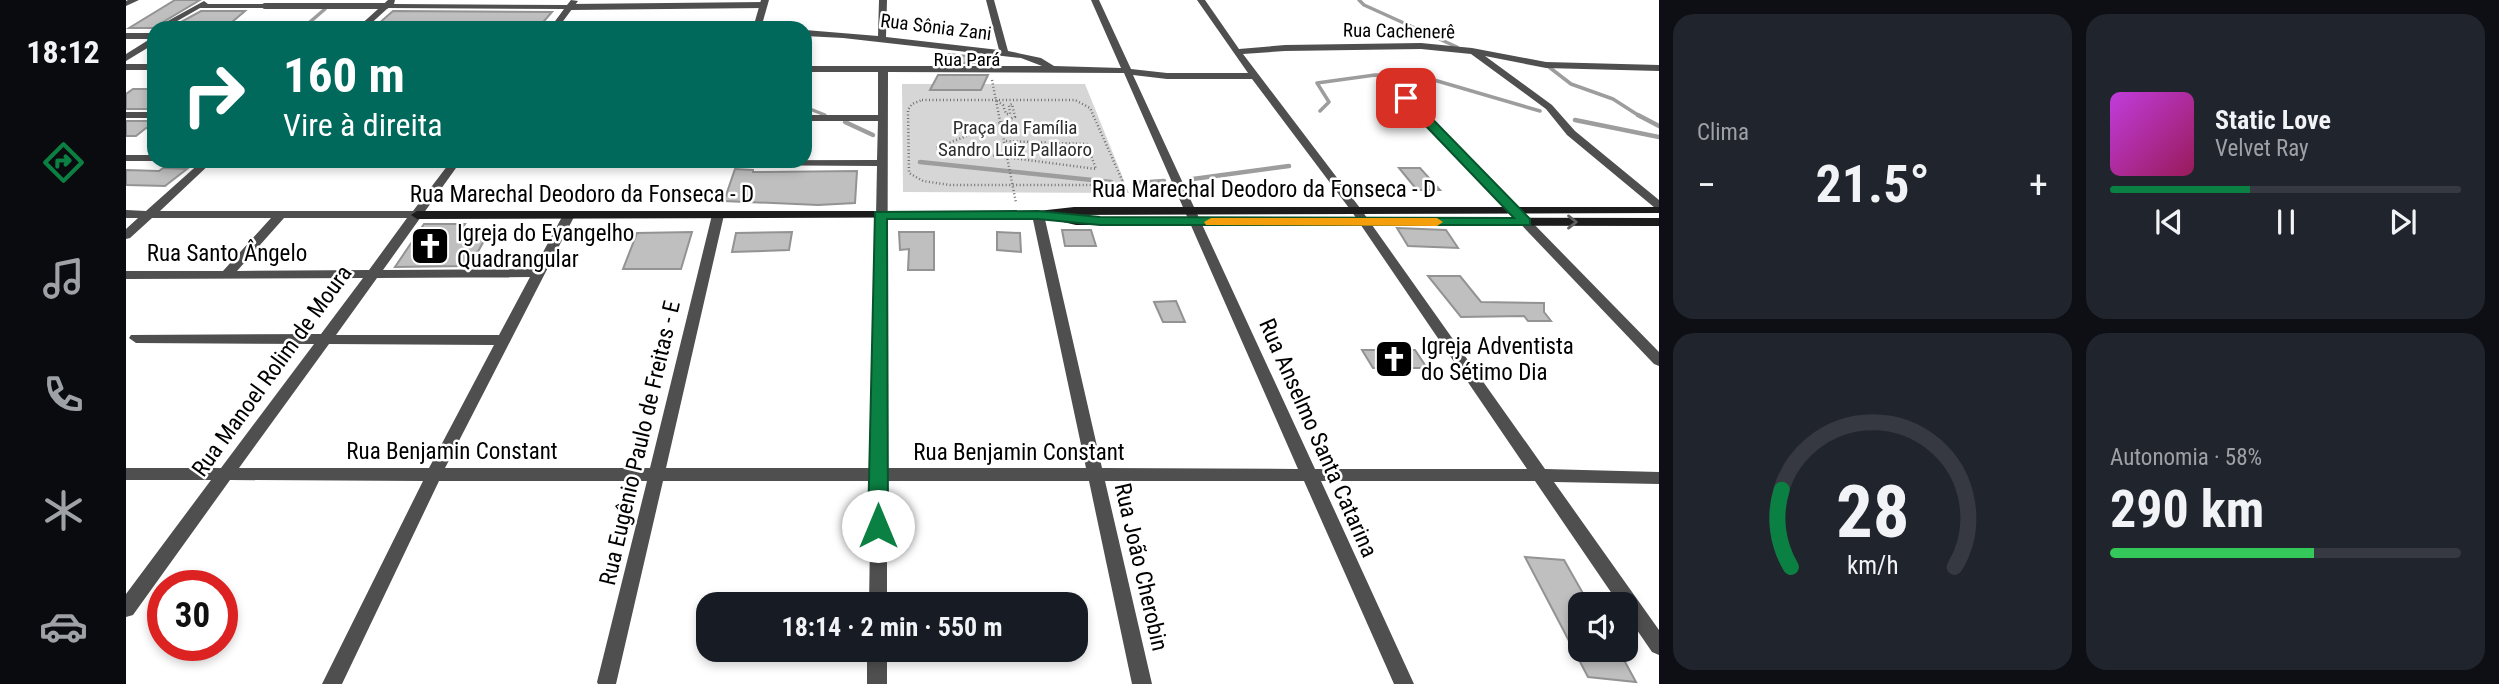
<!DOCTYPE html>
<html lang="pt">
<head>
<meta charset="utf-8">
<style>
  body { margin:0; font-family:"Roboto Condensed",sans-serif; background:#20242c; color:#f1f3f6; height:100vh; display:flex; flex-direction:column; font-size:26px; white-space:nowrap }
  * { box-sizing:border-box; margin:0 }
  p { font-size:23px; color:#9ea1a6 }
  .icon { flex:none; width:38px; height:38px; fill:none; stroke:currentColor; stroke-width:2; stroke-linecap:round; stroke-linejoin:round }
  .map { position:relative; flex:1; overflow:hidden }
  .panel { display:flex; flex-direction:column; gap:14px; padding:14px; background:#0d0f14; width:840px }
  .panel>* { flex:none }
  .banner { position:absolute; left:21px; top:21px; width:665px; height:147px; border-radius:21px; box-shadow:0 4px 10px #0003; background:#00695c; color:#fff; overflow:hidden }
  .tools { position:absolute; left:1442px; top:592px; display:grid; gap:14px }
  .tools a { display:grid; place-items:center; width:70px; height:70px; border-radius:14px; background:#171b24; box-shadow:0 4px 10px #0003; font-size:35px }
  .speed { position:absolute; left:21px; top:570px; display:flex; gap:14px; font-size:35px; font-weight:700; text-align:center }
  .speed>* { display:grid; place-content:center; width:91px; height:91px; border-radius:50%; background:#171b24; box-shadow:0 4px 10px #0003; line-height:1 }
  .speed .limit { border:10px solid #d22; background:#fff; color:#111 }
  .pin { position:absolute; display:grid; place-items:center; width:60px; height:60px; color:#fff; margin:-30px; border-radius:14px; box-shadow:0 4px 10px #0006 }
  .me { position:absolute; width:77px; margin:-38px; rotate:0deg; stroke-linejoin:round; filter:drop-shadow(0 0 5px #0008) }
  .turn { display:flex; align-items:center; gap:24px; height:147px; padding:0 21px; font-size:32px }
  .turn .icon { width:91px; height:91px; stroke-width:2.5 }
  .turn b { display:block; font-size:49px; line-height:60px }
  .big { font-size:52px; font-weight:700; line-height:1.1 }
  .panel .tile { flex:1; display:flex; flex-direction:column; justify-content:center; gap:10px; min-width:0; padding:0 24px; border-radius:21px; background:#20242c }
  .panel .dial { align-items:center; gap:0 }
  .dial svg { height:182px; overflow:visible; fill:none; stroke:#363941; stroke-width:7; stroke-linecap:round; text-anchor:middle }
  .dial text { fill:#f1f3f6; stroke:none }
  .song { display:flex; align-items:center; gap:21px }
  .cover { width:84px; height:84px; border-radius:10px; background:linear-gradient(135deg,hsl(290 70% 55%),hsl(330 70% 35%)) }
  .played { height:7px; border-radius:4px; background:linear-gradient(90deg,#0b8043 40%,#363941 40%) }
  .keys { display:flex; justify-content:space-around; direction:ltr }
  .heat { display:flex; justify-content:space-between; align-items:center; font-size:38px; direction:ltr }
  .charge { height:10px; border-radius:5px; background:linear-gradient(90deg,#34c759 58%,#363941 0) }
  .panel .tiles { flex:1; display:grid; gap:14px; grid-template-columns:repeat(2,1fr) }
  .trip { position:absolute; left:570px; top:592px; width:392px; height:70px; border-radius:21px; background:#171b24; box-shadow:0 4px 10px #0003; font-weight:700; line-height:70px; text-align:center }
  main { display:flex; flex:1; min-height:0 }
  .tab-bar { display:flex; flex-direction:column; width:126px; justify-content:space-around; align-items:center; background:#090b0e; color:#9ea1a6 }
  .tab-bar .icon { width:49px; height:49px }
  .tab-bar .active { color:#0b8043 }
  .tab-bar b { font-size:32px; color:#f1f3f6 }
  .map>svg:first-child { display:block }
</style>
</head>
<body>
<main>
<nav class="tab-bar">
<b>18:12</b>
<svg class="icon active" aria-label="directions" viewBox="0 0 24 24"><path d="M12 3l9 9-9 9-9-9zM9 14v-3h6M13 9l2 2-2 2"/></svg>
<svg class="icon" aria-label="music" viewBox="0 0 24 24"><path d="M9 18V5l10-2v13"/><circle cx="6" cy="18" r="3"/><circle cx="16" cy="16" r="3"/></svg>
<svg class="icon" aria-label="phone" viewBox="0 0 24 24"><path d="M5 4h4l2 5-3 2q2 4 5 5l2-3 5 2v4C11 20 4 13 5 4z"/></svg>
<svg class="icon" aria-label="climate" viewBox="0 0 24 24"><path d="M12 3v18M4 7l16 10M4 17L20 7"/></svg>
<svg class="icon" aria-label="car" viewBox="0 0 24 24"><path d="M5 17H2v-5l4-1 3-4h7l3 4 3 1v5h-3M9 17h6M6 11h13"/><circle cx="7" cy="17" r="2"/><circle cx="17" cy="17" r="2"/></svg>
</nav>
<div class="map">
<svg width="1533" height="684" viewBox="0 0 1533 684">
  <rect width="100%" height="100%" fill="#fff"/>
  <path fill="#d6d6d6" d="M776 84H959L1003 193 777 192Z"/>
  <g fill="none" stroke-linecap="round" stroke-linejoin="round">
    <g stroke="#9d9d9d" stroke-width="3.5">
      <path d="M1233 0 1238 5 1331 47"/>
      <path d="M177 28 199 9"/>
      <path d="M1423 67 1445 84 1487 99 1515 117"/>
      <path d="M679 107 699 115"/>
      <path d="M1194 111 1203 102 1191 83 1249 75 1279 76 1308 80 1414 111"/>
    </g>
    <g stroke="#9d9d9d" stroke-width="4.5">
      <path d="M1512 115 1533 126"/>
      <path d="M1449 120 1533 137"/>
      <path d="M719 122 747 135"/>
      <path d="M794 162 985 182"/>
      <path d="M1067 179 1163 166"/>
      <path d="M1009 183 1038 181"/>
    </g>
  </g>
  <g fill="#bfbfbf" stroke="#939393" stroke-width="2">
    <path d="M49 0H74L27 28H3Z"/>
    <path d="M75 11H119L99 28H44Z"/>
    <path d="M267 11 426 12 412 28H266L269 25H251Z"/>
    <path d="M823 54 869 59 867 63H818Z"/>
    <path d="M812 75H862L855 90H804Z"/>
    <path d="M7 89H28V109H0V94Z"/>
    <path d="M0 121H28V129L20 128 10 136H0Z"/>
    <path d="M37 168 61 169 39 186 0 185V170L33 171Z"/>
    <path d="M1273 168H1294L1314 190H1291Z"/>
    <path d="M609 169 627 170V172L731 171 729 203 692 205 598 201Z"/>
    <path d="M298 224H339L335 230H364L344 266 269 267Z"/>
    <path d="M1271 228 1320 230 1332 248 1282 246Z"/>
    <path d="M936 230H965L970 246H939Z"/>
    <path d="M566 232 555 269H497L511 233Z"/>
    <path d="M666 232 663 250 606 252 610 233Z"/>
    <path d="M773 232H808V270H782L783 249 774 250Z"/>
    <path d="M871 232 894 233 895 252 871 250Z"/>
    <path d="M1302 276H1334L1355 302 1418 303V312L1425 321H1402L1398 316 1335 317Z"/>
    <path d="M1050 301 1059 322H1037L1028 302Z"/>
    <path d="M1236 350H1289L1301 368H1247Z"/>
    <path d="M1399 557 1438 560 1463 604H1454V649H1492L1510 682 1462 677Z"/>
  </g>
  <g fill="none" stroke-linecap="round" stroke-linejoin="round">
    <g stroke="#717171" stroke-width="2.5" stroke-dasharray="1 2.5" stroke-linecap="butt">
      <path d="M866 80 890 203"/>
      <path d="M796 100H949L964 108 996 180 994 185H824L797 181 783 173 782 110 786 104Z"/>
      <path d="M871 101 877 105 880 114H884L883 105 886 104 889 117 810 148 970 169 961 144 878 141"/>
    </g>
    <g stroke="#4f4f4f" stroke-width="6">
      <path d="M139 6H260"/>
      <path d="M444 7 638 5"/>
    </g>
    <g fill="#4f4f4f" fill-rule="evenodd">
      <path d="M2 0H13L0 6V1Z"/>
      <path d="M262 0H269L268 4 441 5 445 0 452 1 432 28H424L438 9 262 8 240 28H231Z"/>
      <path d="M635 0H643L635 28H627Z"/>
      <path d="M753 0H761L760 37 873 50 860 0H868L882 51 915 58 928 66 995 68 965 0H973L1005 69 1041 73H1122L1071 0H1079L1113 49 1159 45 1295 43 1346 48 1420 62 1533 65V71L1420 68 1359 56 1426 105 1449 131 1533 200V209L1529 208 1441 135 1420 109 1345 54 1295 49 1159 51 1117 54 1234 208 1419 469 1533 472V484L1428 482 1533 630V655L1526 652 1500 614V604H1493L1409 481H1195L1288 684H1268L1178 481H979L1026 684H1006L963 481H761V604H743L745 481H537L490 684H472L471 682 521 481H313L216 684H196L297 481 104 480 7 615 0 617V594L85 480H0V468H95L188 344 10 343 3 338 5 335 195 334 237 278 0 279V271H97L145 218H26L4 238 0 239V229L12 218H0V210L20 211 76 161H87L34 211H287L325 161H335L257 270 408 269 437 215 439 213H447L449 215 319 468H524L586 215 592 211 598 215 540 468H745L751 166 438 164 433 161 751 160 752 121H679V115H752V72H679V66H916L895 58 717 38 679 36V30L752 36ZM762 72 998 73 1172 469 976 468 918 215 912 211 906 215 960 468H761ZM1007 75 1041 79H1126L1226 212 1401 469H1189ZM158 218H281L243 270 111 271ZM404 277 373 335H210L251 278ZM203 344 368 345 303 468H113Z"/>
      <path d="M78 1 82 4H139L143 6 139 8H74L39 28H29Z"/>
      <path d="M0 33H28V44L0 61V54L24 39H0Z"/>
      <rect x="0" y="64" width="28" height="6"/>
      <path d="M1259 78H1265L1533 352V366L1528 364 1259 82Z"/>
      <rect x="0" y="112" width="28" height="6"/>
      <path d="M0 155H28L29 161H0Z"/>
      <rect x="741" y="649" width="20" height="35"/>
    </g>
    <path fill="#1c1c1c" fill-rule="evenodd" d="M948 207H1533V213L937 215 950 217 1533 218V226L950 225 924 219 922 217 291 219 285 215 291 211H912Z"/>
  </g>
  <defs><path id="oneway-chevron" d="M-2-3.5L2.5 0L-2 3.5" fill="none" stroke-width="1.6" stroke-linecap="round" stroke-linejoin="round" transform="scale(1.75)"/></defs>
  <use stroke="#606060" href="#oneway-chevron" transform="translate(1446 222)"/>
  <path fill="#0b8043" stroke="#07532c" stroke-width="2" d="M1276 96H1284L1404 219V225H974L912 219H761L762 526 759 532 752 534 745 532 742 526 749 212 912 211 974 217 1388 218 1276 101Z"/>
  <path fill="#f59e0b" d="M1085 218H1311L1317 222 1311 226 1080 225 1078 222Z"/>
  <defs>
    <g id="church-square" transform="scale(2.0125)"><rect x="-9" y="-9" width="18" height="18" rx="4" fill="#000" stroke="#fff"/><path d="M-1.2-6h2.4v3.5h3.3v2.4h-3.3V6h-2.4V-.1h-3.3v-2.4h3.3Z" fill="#fff"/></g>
  </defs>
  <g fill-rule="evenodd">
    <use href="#church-square" x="304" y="246"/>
    <use href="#church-square" x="1268" y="359"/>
  </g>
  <g text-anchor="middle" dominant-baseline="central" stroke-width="5" stroke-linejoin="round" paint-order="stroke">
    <g font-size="19" fill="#000" stroke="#fff">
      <text transform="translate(810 27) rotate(7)">Rua Sônia Zani</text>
      <text transform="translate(1273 31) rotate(1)">Rua Cachenerê</text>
      <text x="841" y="59">Rua Pará</text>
    </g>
    <g font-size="19" fill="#2d2d2d" stroke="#fff">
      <text x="889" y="127">Praça da Família<tspan x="889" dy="22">Sandro Luiz Pallaoro</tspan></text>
    </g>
    <g font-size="23" fill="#000" stroke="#fff">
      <text x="1138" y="189">Rua Marechal Deodoro da Fonseca - D</text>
      <text x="456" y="194">Rua Marechal Deodoro da Fonseca - D</text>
      <text x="101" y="253">Rua Santo Ângelo</text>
      <text transform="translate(146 371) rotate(-54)">Rua Manoel Rolim de Moura</text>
      <text transform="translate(1192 438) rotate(66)">Rua Anselmo Santa Catarina</text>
      <text transform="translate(514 443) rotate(-77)">Rua Eugênio Paulo de Freitas - E</text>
      <text x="326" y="451">Rua Benjamin Constant</text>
      <text x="893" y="452">Rua Benjamin Constant</text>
      <text transform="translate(1015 567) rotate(77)">Rua João Cherobin</text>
    </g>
    <g font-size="23" fill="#000" stroke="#fff" text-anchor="start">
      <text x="331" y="233">Igreja do Evangelho<tspan x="331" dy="26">Quadrangular</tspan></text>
      <text x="1295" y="346">Igreja Adventista<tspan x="1295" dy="26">do Sétimo Dia</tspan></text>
    </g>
  </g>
</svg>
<div class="tools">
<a><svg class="icon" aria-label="sound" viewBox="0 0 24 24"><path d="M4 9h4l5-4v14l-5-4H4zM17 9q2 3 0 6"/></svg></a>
</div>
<div class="speed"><div class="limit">30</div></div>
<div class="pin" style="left:1280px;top:98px;background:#d93025"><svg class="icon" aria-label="arrive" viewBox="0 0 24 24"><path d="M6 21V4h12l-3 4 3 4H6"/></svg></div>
<svg class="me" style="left:752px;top:526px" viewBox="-20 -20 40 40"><circle r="19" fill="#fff"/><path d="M0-13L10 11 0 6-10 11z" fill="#0b8043"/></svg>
<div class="trip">18:14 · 2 min · 550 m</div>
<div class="banner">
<div class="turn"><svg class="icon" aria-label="right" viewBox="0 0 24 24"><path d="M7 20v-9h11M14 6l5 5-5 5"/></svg><div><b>160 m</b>Vire à direita</div></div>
</div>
</div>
<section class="panel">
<div class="tiles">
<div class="tile"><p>Clima</p>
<div class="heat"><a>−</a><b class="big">21.5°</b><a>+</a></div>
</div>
<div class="tile">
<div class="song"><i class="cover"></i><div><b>Static Love</b><p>Velvet Ray</p></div></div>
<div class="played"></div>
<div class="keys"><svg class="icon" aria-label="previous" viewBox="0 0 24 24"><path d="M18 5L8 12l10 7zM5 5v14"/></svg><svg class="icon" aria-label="pause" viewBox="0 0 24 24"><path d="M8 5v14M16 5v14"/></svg><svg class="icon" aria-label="next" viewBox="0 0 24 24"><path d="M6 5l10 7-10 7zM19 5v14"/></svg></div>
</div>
<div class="tile dial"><svg viewBox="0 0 100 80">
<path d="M14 69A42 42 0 1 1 86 69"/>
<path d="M14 69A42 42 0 0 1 10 35" stroke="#0b8043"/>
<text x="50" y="56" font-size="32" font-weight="700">28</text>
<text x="50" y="72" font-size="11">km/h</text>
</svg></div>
<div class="tile"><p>Autonomia · 58%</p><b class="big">290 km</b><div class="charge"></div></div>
</div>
</section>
</main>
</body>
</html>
